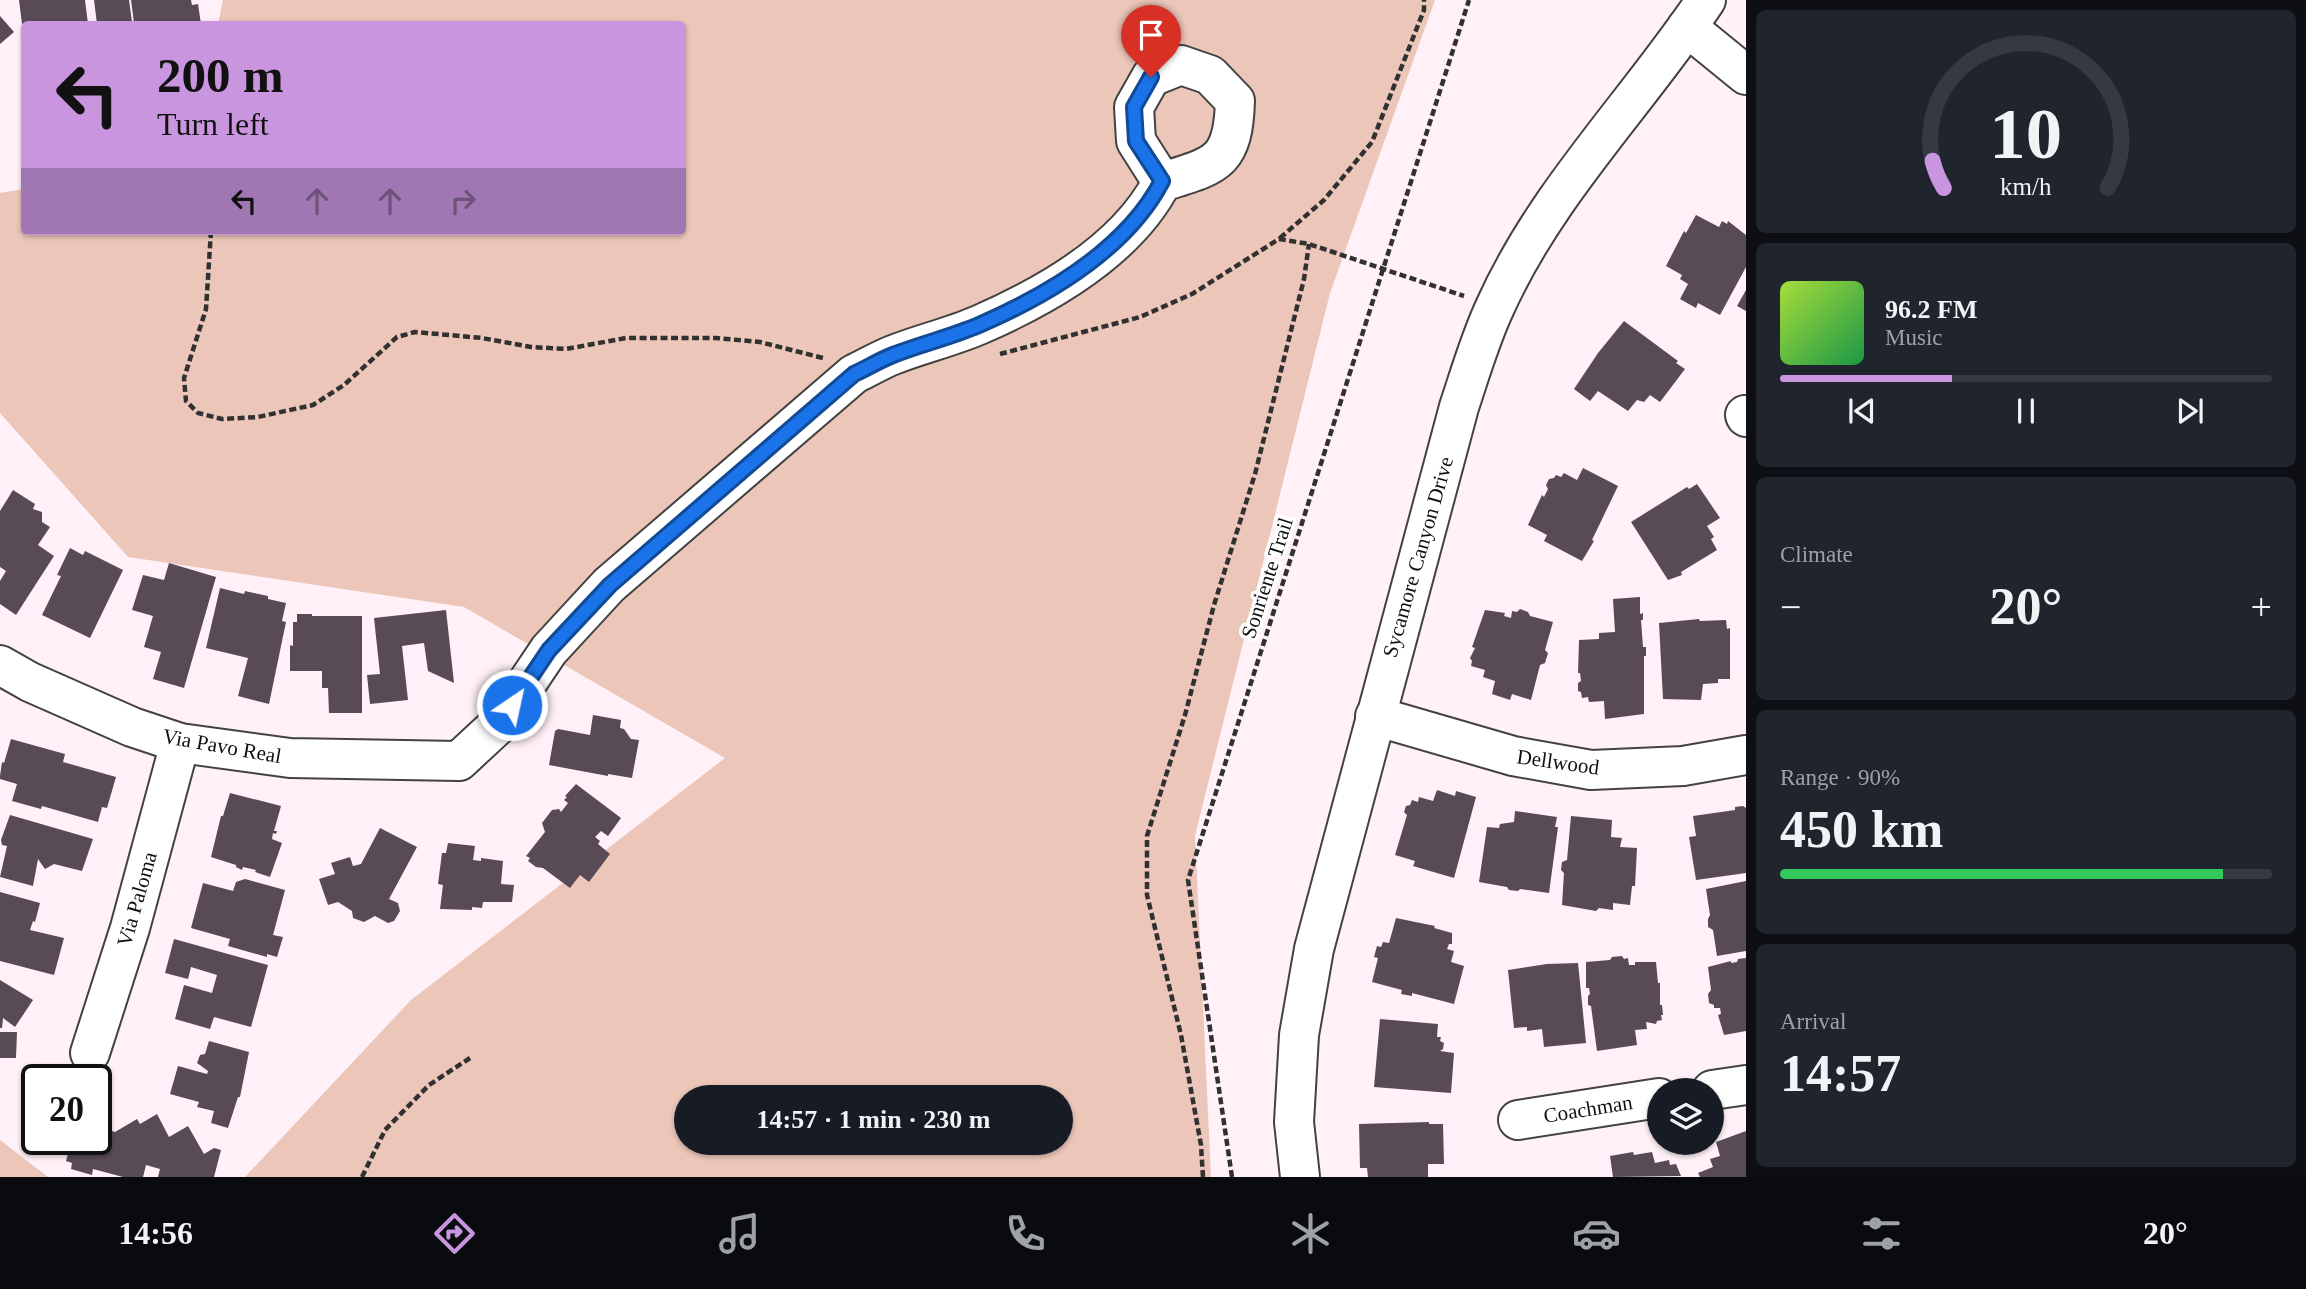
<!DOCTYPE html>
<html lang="en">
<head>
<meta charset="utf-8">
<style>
  body { margin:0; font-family:"Times New Roman",serif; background:#20242c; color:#f1f3f6; height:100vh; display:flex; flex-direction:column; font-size:26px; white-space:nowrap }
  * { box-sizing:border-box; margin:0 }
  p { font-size:23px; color:#9ea1a6 }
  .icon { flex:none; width:38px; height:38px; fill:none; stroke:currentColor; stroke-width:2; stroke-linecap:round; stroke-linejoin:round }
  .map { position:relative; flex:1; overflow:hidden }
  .drawer { display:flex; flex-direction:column; gap:10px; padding:10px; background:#0d0f14; width:560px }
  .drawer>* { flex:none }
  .banner { position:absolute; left:21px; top:21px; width:665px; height:214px; border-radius:7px; box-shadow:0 2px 5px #0004; background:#c995df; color:#111; overflow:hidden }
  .tools { position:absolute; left:1647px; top:1078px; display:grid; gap:14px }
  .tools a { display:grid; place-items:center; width:77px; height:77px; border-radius:50%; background:#171b24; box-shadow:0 2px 5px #0004; font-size:35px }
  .speed { position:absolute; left:21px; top:1064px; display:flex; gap:14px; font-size:35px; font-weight:700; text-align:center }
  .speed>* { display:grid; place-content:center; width:91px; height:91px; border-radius:50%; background:#171b24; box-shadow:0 2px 5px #0004; line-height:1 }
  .speed .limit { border:4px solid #111; border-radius:10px; background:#fff; color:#111 }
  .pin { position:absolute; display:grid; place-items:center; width:60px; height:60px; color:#fff; margin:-72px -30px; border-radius:50% 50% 50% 0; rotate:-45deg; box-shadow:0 0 7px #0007 }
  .pin .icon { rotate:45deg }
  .me { position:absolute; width:77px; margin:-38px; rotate:34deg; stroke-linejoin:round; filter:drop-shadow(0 0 5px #0008) }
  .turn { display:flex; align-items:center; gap:24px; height:147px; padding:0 21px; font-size:32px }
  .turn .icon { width:91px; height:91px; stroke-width:2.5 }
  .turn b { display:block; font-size:49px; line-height:60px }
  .lanes { display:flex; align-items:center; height:66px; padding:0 21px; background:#0003; justify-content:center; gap:35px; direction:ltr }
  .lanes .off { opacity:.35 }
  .big { font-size:52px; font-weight:600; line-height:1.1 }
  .drawer .tile { flex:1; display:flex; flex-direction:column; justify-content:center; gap:10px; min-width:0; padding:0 24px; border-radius:10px; background:#20242c }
  .drawer .dial { align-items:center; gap:0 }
  .dial svg { height:182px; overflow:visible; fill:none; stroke:#363941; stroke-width:7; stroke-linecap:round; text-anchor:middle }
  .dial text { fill:#f1f3f6; stroke:none }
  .song { display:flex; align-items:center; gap:21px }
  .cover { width:84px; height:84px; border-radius:10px; background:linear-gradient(135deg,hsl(80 70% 55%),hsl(140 70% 35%)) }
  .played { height:7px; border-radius:4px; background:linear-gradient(90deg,#c995df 35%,#363941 35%) }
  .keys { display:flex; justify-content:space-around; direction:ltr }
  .heat { display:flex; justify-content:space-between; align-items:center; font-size:38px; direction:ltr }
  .charge { height:10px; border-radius:5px; background:linear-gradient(90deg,#34c759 90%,#363941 0) }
  .trip { position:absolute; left:674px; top:1085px; width:399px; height:70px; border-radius:35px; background:#171b24; box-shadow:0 2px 5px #0004; font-weight:600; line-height:70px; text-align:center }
  .dock { display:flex; height:112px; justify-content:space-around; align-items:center; background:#090b0e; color:#9ea1a6 }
  .dock .icon { width:49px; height:49px }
  .dock .current { color:#c995df }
  .dock b { font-size:32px; color:#f1f3f6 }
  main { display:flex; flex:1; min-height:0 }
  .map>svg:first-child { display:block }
</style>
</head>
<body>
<main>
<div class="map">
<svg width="1746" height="1177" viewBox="0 0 1746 1177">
  <rect width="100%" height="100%" fill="#fff1f7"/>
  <g fill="#ebc6b9" fill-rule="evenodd">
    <path d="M223 0H1435L1330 293 1195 836 1211 1177H245L411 1000 725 758 464 607 128 557 0 413V193L24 189V231H682V24H218ZM686 1097H1060V1143H686Z"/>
    <path d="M0 1140 48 1177H0Z"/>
  </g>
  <g fill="#584b56">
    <path d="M19 0H85L88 24H22Z"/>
    <path d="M94 0H129L132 22 97 24Z"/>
    <path d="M131 0H191L192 5 198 4 201 24 134 23Z"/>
    <path d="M0 16 14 32 0 44Z"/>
    <path d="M1696 215 1719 227 1722 221 1727 224 1728 221 1746 235V267L1720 315 1698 303 1696 308 1680 299 1688 284 1680 279 1682 275 1666 266 1684 231 1686 233Z"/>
    <path d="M1746 290V311L1737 306Z"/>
    <path d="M1624 321 1678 361 1676 363 1685 369 1660 402 1650 395 1644 402 1637 400 1628 411 1598 391 1590 401 1574 389 1598 353Z"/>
    <path d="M1583 468 1618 486 1592 540 1594 541 1582 561 1544 541 1547 535 1528 525 1542 495 1544 497 1548 489 1546 485 1549 479 1554 478 1556 475 1561 477 1564 473 1577 480Z"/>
    <path d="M1697 484 1720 518 1707 526 1714 537 1711 539 1717 550 1681 572 1682 575 1668 580 1631 522 1687 487 1689 489Z"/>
    <path d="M13 490 35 504 33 509 42 512V522L50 527 38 545 54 556 16 615 0 604V581L6 571 0 567V511Z"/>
    <path d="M70 548 83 555 85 551 123 570 90 638 42 615 61 576 57 575Z"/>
    <path d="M169 563 216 577 184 688 153 679 161 652 144 647 153 616 132 610 143 575 164 580Z"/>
    <path d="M220 588 244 594 245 591 268 596V599L286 603 282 621 286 622 269 704 238 696 248 658 206 648Z"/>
    <path d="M1640 597V614L1643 613V620H1641L1643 647H1646V656H1644V714L1605 719 1604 701 1589 702 1588 697 1582 698 1581 692 1578 691V683L1581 681 1580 673H1578L1579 640 1599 639V633L1615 632 1613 599Z"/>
    <path d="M1520 609 1528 612 1530 616 1553 622 1545 650 1548 653 1545 663 1540 665 1531 700 1512 694 1510 700 1492 694 1495 681 1483 677 1485 670 1471 666 1472 661 1470 658 1475 648 1472 647 1485 610 1505 613 1504 616 1511 618 1512 611 1517 612Z"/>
    <path d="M446 610 454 683 428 671 424 643 402 646 408 700 370 704 367 675 380 674 374 618Z"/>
    <path d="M297 614H312V616H362V713H329L328 688H322V671H290V645L293 646V622H297Z"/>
    <path d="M1699 619 1700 621 1726 620 1727 629 1730 628V679H1718V683L1703 684 1701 700 1663 699 1659 623Z"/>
    <path d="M593 715 621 720 620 728 624 729 631 739 639 740 632 778 608 774V776L549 765 555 731 558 729 590 735Z"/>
    <path d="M11 739 65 754 63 762 116 777 107 808 102 807 98 822 42 806 41 809 12 801 17 784 0 779V776L2 762 4 763Z"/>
    <path d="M576 784 621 818 608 836 601 831 595 837 600 841 598 844 610 854 589 882 580 875 570 888 543 868 536 867 528 861 530 858 526 856 545 832 542 823 552 810 559 809 561 812 568 803 564 800 567 797 565 796Z"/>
    <path d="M1437 790 1455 796 1456 791 1476 797 1454 878 1413 866 1415 861 1395 855 1407 815 1404 812 1406 806 1410 805 1412 800 1418 802 1419 797 1433 801Z"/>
    <path d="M230 793 281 806 274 831H277L276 834 273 833 272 839 282 843 270 877 255 872 256 870 243 867 242 870 236 867V865L211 857 221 816H223Z"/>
    <path d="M1743 806 1746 808V873L1696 880 1689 837 1696 836 1693 816 1735 810V807Z"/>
    <path d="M1515 811 1557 817 1555 827H1558L1549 893 1520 889 1518 891 1509 890 1507 887 1479 882 1487 827 1499 828 1500 824 1514 822Z"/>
    <path d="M10 815 93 839 82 871 54 864 45 869 38 859 33 886 0 877 7 846 2 845 1 840Z"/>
    <path d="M1571 816 1612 820 1611 837 1622 838 1620 847 1637 848 1635 886H1632L1630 905 1613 903V910L1599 908 1596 911 1562 905 1564 873 1561 870 1562 862 1567 860Z"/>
    <path d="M380 828 417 847 389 899 398 903 400 911 394 921 388 923 375 916 364 922 353 918 352 911 338 902 328 905 319 879 335 874 331 863 350 857 353 866 361 864Z"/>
    <path d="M448 843 475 846 473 860 481 861V858L503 861 501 884 514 885 512 902H483L482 908 472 907V910L440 909 443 885 438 884 442 853H446Z"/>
    <path d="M245 879 285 890 273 935 283 937 277 957 267 954V957L228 946 230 939 191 928 203 883 233 891 236 882Z"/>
    <path d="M1746 881V951L1717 956 1713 930 1708 927V919L1710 915 1706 889Z"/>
    <path d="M0 892 40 903 35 922 33 921 30 930 64 938 54 975 0 961Z"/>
    <path d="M1396 918 1435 926 1434 928 1452 933V944H1449L1447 949 1454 951 1451 962 1464 966 1454 1004 1412 993V996L1401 994 1402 990 1372 982 1378 958 1374 957 1377 946 1381 947 1383 942 1389 943Z"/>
    <path d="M174 939 268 965 251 1027 214 1017 210 1029 175 1019 184 985 212 993 217 975 191 967 188 979 165 973Z"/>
    <path d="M1622 956 1624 959 1628 958 1629 965H1635V962H1656L1658 983H1660V1005H1662L1663 1015H1661L1662 1020 1657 1021 1656 1024 1646 1022 1647 1029 1635 1030 1637 1045 1597 1051 1591 1006 1588 1005V996L1590 994 1589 988H1586V962L1610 960 1612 957Z"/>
    <path d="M1746 958V1031L1724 1035 1718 1015 1721 1014 1720 1008H1714V1005L1709 1003 1708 994 1711 990 1708 967 1731 961V963L1737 962 1738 959Z"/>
    <path d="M1578 963 1586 1043 1544 1047 1542 1029 1527 1031V1027L1514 1028 1508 970 1547 964Z"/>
    <path d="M0 980 33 1000 15 1027 3 1018 2 1028H0Z"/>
    <path d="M1380 1019 1438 1024 1437 1037H1441L1440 1041 1444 1043 1443 1049 1440 1051 1454 1053 1451 1093 1374 1087Z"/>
    <path d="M0 1032H17L16 1058H0Z"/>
    <path d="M209 1041 249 1052 240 1097H238L228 1128 211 1123 214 1111 197 1107 199 1102 170 1094 178 1066 207 1074 208 1071 197 1063 200 1055 205 1054Z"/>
    <path d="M157 1114 169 1137 188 1126 204 1154 214 1148 221 1150 214 1177H158L160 1169 146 1165 143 1177H123L93 1169 92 1175 71 1169 72 1163 66 1161 72 1139H96V1126L115 1132 137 1119 140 1124Z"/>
    <path d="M1429 1122V1124H1443L1444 1164H1428V1177H1368L1367 1168H1360L1359 1124Z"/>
    <path d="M1746 1131V1177H1700L1698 1173 1713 1167 1710 1159 1720 1156 1716 1142Z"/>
    <path d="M1633 1152 1634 1155 1652 1152 1655 1163 1669 1160 1670 1165 1676 1164 1681 1176 1613 1177 1610 1156Z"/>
  </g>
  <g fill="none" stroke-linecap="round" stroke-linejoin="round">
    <g stroke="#424242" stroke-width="42">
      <g id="minor">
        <path d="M1687 27 1746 75"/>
        <path d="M1745 415 1746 417"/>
        <path d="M0 665 30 682 132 727 180 743 290 758 459 761 500 723 549 650 609 585 854 374C867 368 880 360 893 355 921 344 951 337 979 325 1048 295 1127 250 1162 182 1217 165 1233 163 1235 101L1210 75 1181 65 1151 77 1134 107 1136 141 1162 182"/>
        <path d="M1375 716 1513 756 1591 770 1683 766 1746 755"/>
        <path d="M90 1053 130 928 180 743"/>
        <path d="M1712 1090 1746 1085"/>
        <path d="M1518 1120 1659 1098"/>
        <path d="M1300 1177 1294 1122 1299 1035 1314 949 1459 407C1470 374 1480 339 1495 307 1546 193 1637 103 1706 0"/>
      </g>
    </g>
    <g stroke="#313131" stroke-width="4.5" stroke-dasharray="7 3.5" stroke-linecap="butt">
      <path d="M211 231 206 309 184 378 186 401 198 413 222 419 258 417 313 405 344 385 397 337 415 332 482 338 531 347 566 349 626 338H716L760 342 823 358"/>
      <path d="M1280 238 1324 200 1372 142 1424 10V0"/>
      <path d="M1000 354 1140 317 1192 294 1279 239 1309 244 1464 296"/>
      <path d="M362 1177 385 1130 429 1085 470 1058"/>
      <path d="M1203 1177 1201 1145 1181 1035 1147 895V836L1185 715 1214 605 1255 474 1304 279 1309 244"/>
      <path d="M1232 1177 1188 880 1469 0"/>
    </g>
    <use href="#minor" stroke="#fff" stroke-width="38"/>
  </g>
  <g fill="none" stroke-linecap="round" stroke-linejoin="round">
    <g stroke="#114b97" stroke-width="18">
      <path id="route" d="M512 705 549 650 610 585 854 374C867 368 880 360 893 355 921 344 951 337 979 325 1048 295 1126 250 1162 181L1136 141 1134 107 1151 77"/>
    </g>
    <use href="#route" stroke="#1a73e8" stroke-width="12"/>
  </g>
  <g text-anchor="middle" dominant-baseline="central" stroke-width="7" stroke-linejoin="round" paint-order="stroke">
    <g font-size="21" fill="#0f0f0f" stroke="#fff">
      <text transform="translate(1418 557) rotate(-74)">Sycamore Canyon Drive</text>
      <text transform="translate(1267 578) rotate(-72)">Sonriente Trail</text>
      <text transform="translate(222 746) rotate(10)">Via Pavo Real</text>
      <text transform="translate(1558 762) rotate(8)">Dellwood</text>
      <text transform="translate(137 899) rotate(-74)">Via Paloma</text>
      <text transform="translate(1588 1109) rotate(-9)">Coachman</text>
    </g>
  </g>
</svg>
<div class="tools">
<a><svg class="icon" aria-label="layers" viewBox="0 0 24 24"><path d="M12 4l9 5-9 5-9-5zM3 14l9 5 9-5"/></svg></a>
</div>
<div class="speed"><div class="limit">20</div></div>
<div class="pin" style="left:1151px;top:77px;background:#d93025"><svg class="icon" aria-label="arrive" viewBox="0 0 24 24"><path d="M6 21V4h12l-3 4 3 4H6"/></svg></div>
<svg class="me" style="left:512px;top:705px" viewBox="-20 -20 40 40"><circle r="17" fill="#1a73e8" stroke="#fff" stroke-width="3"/><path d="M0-11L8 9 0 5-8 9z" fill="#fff"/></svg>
<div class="trip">14:57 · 1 min · 230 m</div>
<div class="banner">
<div class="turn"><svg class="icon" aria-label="left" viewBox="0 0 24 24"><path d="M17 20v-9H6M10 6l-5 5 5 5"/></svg><div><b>200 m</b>Turn left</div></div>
<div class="lanes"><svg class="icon" aria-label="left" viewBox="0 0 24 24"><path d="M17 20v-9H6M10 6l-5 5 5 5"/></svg><svg class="icon off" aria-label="ahead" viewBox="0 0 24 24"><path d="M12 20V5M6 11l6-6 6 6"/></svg><svg class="icon off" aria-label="ahead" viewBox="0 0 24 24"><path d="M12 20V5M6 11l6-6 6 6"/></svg><svg class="icon off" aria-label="right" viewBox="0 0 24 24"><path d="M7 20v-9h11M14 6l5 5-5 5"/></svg></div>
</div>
</div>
<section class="drawer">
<div class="tile dial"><svg viewBox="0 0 100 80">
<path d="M14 69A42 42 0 1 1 86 69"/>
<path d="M14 69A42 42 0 0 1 9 57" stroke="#c995df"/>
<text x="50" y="56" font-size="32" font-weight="700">10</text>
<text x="50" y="72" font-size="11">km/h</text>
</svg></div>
<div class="tile">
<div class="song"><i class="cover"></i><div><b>96.2 FM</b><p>Music</p></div></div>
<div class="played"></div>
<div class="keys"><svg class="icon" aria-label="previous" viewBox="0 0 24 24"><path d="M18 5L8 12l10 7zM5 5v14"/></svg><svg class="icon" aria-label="pause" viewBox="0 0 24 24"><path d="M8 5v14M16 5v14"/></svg><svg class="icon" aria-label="next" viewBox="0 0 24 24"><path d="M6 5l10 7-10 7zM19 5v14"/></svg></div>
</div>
<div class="tile"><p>Climate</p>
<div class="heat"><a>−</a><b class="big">20°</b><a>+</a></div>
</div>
<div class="tile"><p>Range · 90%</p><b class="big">450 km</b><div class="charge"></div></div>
<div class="tile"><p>Arrival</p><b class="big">14:57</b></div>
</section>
</main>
<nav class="dock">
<b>14:56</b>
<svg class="icon current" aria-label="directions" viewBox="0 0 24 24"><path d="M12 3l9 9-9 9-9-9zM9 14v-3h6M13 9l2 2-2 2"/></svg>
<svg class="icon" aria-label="music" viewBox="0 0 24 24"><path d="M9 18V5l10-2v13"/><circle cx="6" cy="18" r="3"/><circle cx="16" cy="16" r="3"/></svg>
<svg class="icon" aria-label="phone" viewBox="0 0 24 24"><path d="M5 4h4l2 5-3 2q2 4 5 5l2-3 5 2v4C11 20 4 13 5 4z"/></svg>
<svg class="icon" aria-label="climate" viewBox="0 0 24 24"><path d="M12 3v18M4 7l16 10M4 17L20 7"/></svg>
<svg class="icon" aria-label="car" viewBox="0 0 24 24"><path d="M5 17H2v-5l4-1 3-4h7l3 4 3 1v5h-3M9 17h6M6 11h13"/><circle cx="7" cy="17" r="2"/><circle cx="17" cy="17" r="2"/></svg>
<svg class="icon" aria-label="filters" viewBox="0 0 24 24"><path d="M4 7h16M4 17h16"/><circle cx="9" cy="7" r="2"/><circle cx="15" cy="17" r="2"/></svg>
<b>20°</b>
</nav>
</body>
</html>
